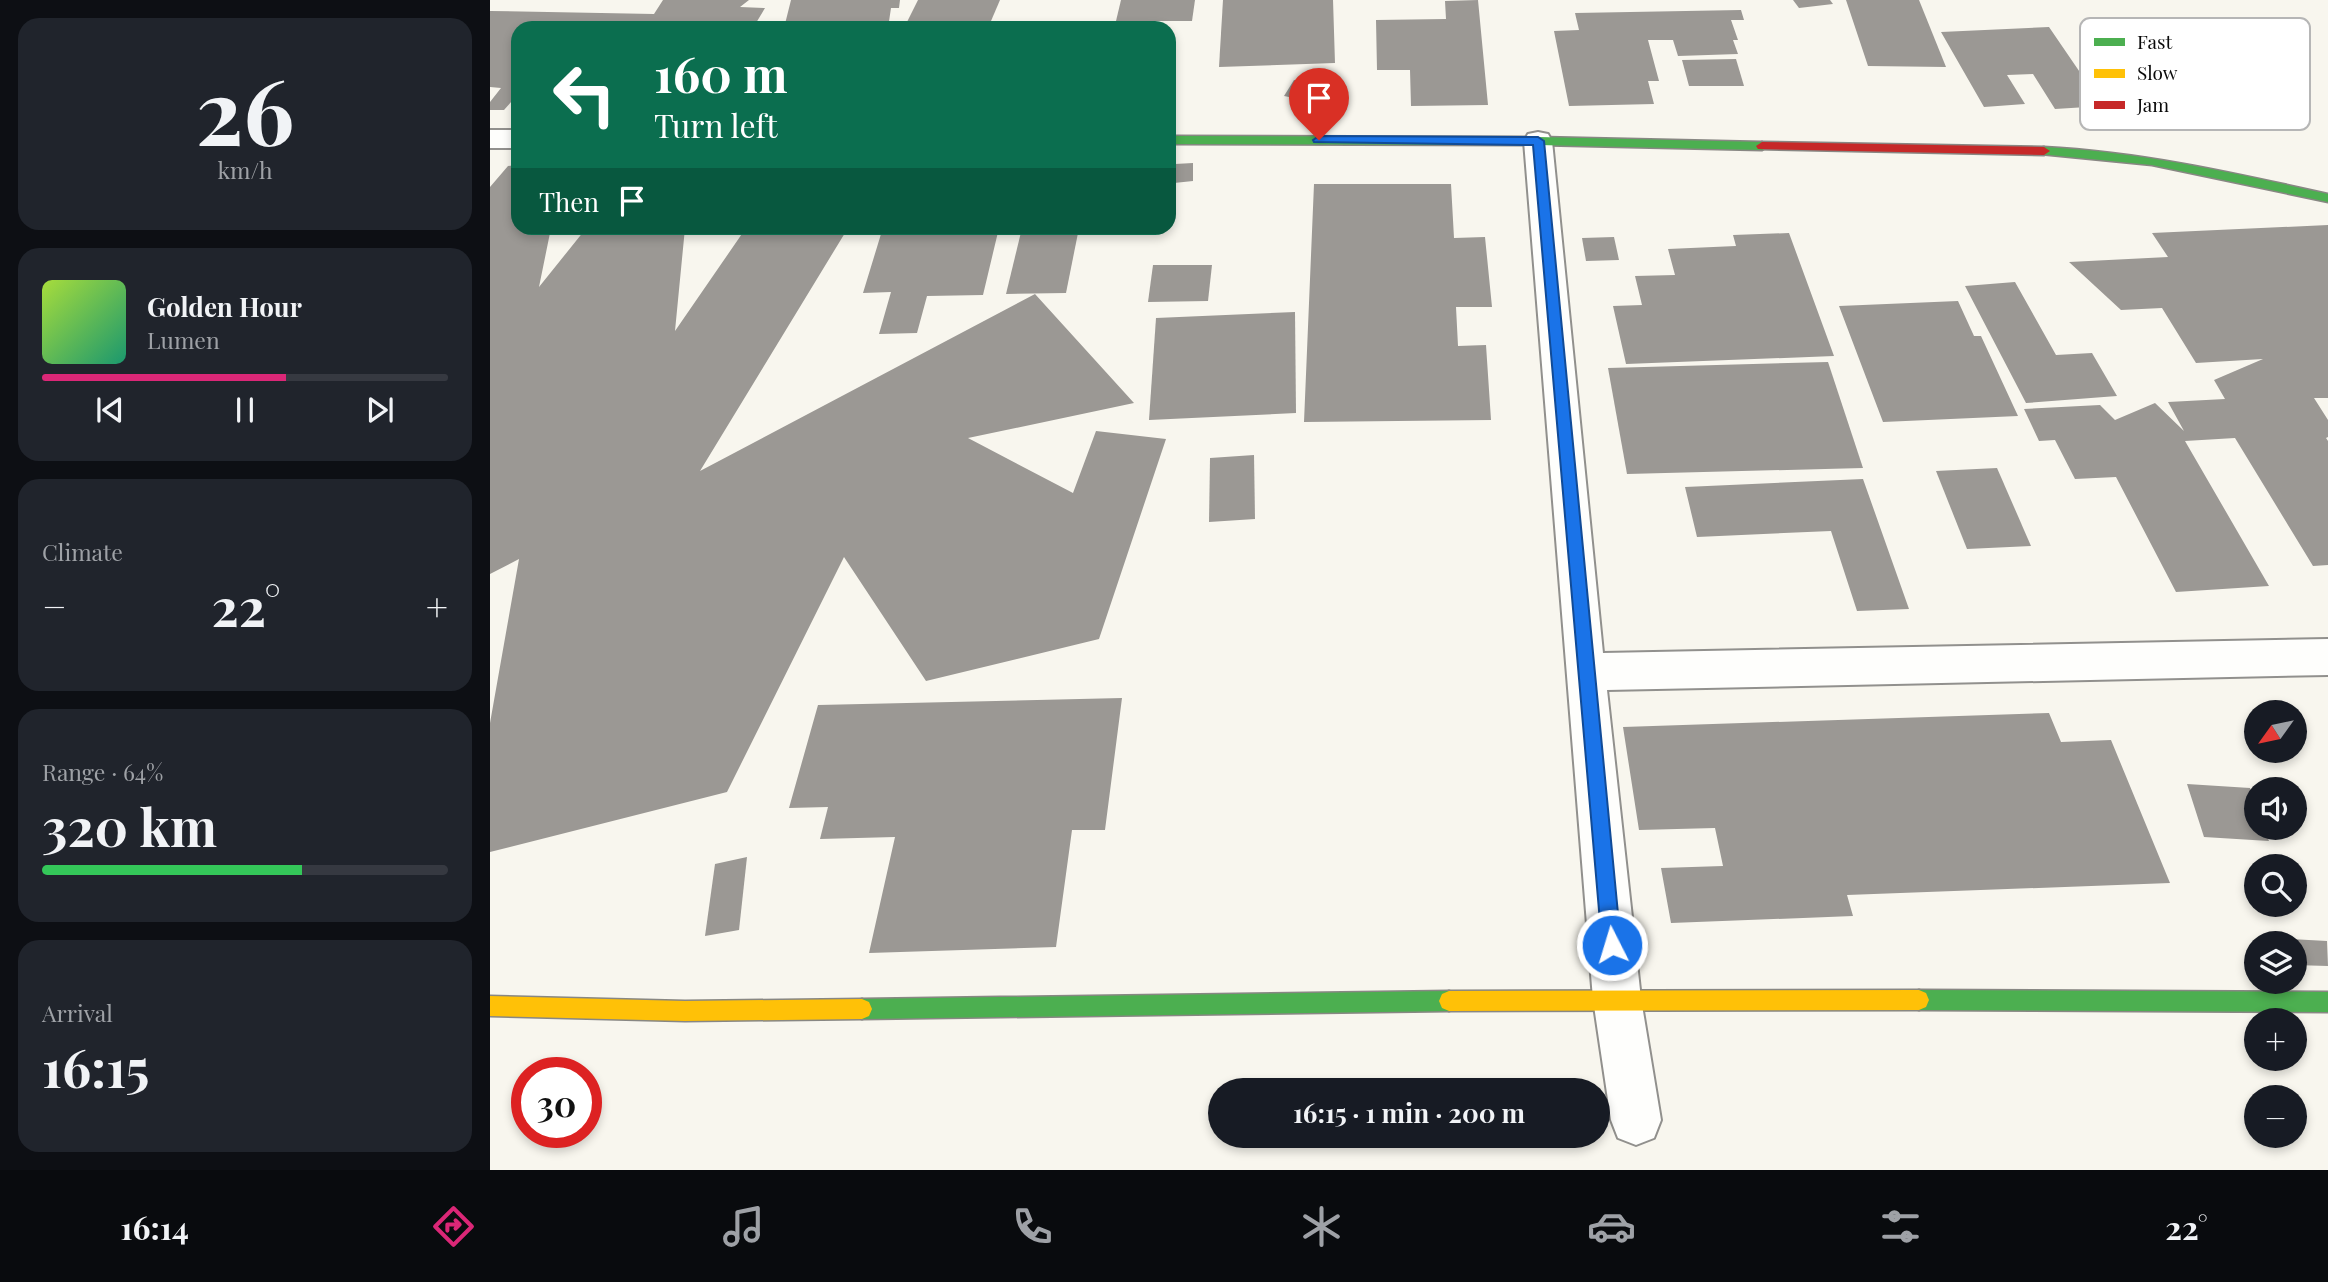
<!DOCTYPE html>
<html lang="en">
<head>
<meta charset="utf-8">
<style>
  body { margin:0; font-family:"Playfair Display",serif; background:#20242c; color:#f1f3f6; height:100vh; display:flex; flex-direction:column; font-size:26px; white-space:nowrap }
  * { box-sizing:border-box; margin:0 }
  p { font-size:23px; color:#9ea1a6 }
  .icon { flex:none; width:38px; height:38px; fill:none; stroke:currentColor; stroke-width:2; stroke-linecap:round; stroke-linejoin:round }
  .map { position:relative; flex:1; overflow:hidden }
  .drawer { display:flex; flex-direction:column; gap:18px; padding:18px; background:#0d0f14; width:490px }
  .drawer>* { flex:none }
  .hud { position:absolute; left:21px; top:21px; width:665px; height:214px; border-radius:21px; box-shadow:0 4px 10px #0003; background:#0b6e4f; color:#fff; overflow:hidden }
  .needle { width:46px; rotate:237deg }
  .buttons { position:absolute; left:1754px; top:700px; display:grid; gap:14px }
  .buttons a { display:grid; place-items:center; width:63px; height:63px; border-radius:50%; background:#171b24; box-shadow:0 4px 10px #0003; font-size:35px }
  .speed { position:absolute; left:21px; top:1057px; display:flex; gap:14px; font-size:35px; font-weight:700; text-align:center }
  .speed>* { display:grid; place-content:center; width:91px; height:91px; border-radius:50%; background:#171b24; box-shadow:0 4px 10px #0003; line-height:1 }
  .speed .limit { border:10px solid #d22; background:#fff; color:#111 }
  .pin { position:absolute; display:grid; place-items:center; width:60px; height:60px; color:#fff; margin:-72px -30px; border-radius:50% 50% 50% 0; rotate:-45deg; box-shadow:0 0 7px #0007 }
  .pin .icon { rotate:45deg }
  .me { position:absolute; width:77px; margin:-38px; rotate:355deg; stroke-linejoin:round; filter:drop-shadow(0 0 5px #0008) }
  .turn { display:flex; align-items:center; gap:24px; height:147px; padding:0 28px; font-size:32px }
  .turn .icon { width:91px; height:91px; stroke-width:2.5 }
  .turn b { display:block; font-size:49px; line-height:60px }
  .then { display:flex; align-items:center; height:66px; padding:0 28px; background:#0003; gap:14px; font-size:26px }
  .big { font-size:52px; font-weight:700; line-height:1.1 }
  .drawer .widget { flex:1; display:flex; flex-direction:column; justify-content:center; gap:10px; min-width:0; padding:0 24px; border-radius:21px; background:#20242c }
  .drawer .dial { align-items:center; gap:0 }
  .dial b { font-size:91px; line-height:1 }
  .song { display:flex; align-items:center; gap:21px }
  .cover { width:84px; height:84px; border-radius:10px; background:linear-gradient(135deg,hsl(80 70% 55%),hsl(160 70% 35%)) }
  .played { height:7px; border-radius:4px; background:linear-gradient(90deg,#db2777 60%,#363941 60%) }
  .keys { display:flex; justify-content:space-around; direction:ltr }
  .heat { display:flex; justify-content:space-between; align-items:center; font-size:38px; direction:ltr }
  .charge { height:10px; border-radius:5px; background:linear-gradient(90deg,#34c759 64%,#363941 0) }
  .trip { position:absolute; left:718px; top:1078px; width:402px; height:70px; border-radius:35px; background:#171b24; box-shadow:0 4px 10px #0003; font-weight:700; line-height:70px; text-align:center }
  .menu { display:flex; height:112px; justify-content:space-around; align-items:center; background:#090b0e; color:#9ea1a6 }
  .menu .icon { width:49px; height:49px }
  .menu .on { color:#db2777 }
  .menu b { font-size:32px; color:#f1f3f6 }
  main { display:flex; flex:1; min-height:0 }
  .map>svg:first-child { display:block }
</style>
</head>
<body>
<main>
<section class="drawer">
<div class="widget dial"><b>26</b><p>km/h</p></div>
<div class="widget">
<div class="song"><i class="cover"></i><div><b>Golden Hour</b><p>Lumen</p></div></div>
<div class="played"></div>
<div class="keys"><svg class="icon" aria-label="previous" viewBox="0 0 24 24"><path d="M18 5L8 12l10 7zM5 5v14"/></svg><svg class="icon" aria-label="pause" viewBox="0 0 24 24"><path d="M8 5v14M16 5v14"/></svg><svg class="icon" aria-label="next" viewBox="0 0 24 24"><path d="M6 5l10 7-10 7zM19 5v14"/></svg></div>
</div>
<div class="widget"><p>Climate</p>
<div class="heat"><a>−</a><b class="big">22°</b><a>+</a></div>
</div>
<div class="widget"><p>Range · 64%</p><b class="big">320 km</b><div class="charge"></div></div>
<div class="widget"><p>Arrival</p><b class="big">16:15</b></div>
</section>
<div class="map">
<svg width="1838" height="1170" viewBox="0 0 1838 1170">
  <rect width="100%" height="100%" fill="#f8f6ee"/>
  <g fill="#9b9894">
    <path d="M173 0H259L250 7 275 8 263 28H28V94L14 110H0V102L11 88 0 87V11L164 14Z"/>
    <path d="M301 0H410L409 8H401L398 28H294Z"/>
    <path d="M428 0H510L498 28H414Z"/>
    <path d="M631 0H705L702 21H626Z"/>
    <path d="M733 0H843L845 63 729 67Z"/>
    <path d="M988 0 998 105 921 106 920 70H887L886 20 956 19 955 1Z"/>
    <path d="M1303 0H1340L1343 4 1309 8Z"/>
    <path d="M1356 0H1429L1456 67 1378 66Z"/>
    <path d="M1251 10 1254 20H1241L1248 40H1243L1248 54 1188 56 1183 40H1158L1169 81H1158L1164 104 1079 106 1064 31 1089 30 1085 13Z"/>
    <path d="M1559 27 1613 106 1565 109 1543 74 1517 75 1535 104 1494 107 1451 32Z"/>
    <path d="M1246 59 1254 86H1199L1192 60Z"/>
    <path d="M804 80 839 86 829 103 794 96Z"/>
    <path d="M703 163V181L684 183 685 164Z"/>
    <path d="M28 165V228H61L49 287 94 231 102 228H195L185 331 256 228H358L210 471 545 294 644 403 478 438 583 493 606 431 676 439 609 639 436 681 354 557 237 792 0 852V723L29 559 0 574V187L18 166Z"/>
    <path d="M824 184H961L964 238 995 237 1002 307H966L968 346 996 345 1001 420 814 422Z"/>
    <path d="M1838 225V398H1824L1838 420V437L1836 438 1838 441V565L1823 566 1745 438 1695 441 1779 586 1686 592 1626 477 1585 479 1565 440 1549 441 1534 409 1610 405 1625 420 1665 403 1694 431 1678 402 1735 399 1724 380 1773 359 1706 363 1672 308 1631 310 1579 262 1678 257 1662 233Z"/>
    <path d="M532 228H589L576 293 516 294Z"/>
    <path d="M508 232 493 295 437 296 427 333 389 334 401 292 373 293 391 234Z"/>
    <path d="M1299 233 1344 356 1136 364 1123 306 1152 305 1145 276 1185 275 1178 249 1246 246 1243 235Z"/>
    <path d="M1124 237 1129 260 1096 261 1092 238Z"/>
    <path d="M663 265H722L718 301 658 302Z"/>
    <path d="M1525 282 1566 355 1602 353 1627 396 1536 403 1475 286Z"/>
    <path d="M1468 301 1484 336H1491L1528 416 1393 422 1349 306Z"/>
    <path d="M805 312 806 413 659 420 666 318Z"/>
    <path d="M1338 362 1373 468 1137 474 1118 368Z"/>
    <path d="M764 455 765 519 719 522 720 458Z"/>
    <path d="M1507 468 1541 546 1477 549 1446 471Z"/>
    <path d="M1373 479 1419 609 1367 611 1341 531 1207 537 1195 487Z"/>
    <path d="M632 698 615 830H582L566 947 379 953 405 837 330 839 338 807 299 808 328 705Z"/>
    <path d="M1559 713 1571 742 1621 740 1680 883 1357 895 1363 916 1181 923 1171 868 1233 866 1225 828 1149 830 1133 727Z"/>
    <path d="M1697 784 1760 788 1766 804V828H1774L1779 841 1714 837Z"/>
    <path d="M257 857 249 930 215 936 225 864Z"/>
    <path d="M1781 938 1837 941 1838 966 1804 965V943H1783Z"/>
  </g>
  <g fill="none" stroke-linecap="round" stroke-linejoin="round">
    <g stroke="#91908d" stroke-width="4">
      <g id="street">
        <rect x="0" y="130" width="28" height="18"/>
        <path d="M1048 132 1058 134 1062 141 1113 653 1838 639V675L1117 690 1151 999 1171 1120 1164 1138 1146 1145 1128 1138 1121 1120 1103 999 1034 141 1038 134Z"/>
      </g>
    </g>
    <g stroke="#888783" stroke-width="3">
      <g id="fast">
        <path d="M679 136 1048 137 1272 142 1278 146 1272 150 1048 145 679 144Z"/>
        <path d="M1554 147C1651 152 1744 173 1838 194V202L1662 165 1550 154V148Z"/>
        <path d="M1429 990 1838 992V1012L1429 1010 1422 1007 1419 1000 1422 993Z"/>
        <path d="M959 991 966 994 969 1001 966 1008 959 1011 372 1019 365 1016 362 1009 365 1002 372 999Z"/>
      </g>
    </g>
    <g stroke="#888783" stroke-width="3">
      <g id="slow">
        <path d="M1429 990 1436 993 1439 1000 1436 1007 1429 1010 959 1011 952 1008 949 1001 952 994 959 991Z"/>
        <path d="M0 996 195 1001 372 999 379 1002 382 1009 379 1016 372 1019 195 1021 0 1016Z"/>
      </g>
    </g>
    <g stroke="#888783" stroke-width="3">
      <path id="jam" d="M1272 142 1554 147 1560 151 1554 155 1268 149 1266 146Z"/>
    </g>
    <use href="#street" fill="#fefefc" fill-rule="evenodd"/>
    <use href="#fast" fill="#4caf50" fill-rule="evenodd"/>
    <use href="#slow" fill="#ffc107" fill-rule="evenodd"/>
    <use href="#jam" fill="#c62828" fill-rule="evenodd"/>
  </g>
  <path fill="#1a73e8" stroke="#114b97" stroke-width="2" d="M829 136 1048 137 1054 141 1131 945 1128 951 1122 954 1115 951 1112 945 1043 145 824 142 823 140Z"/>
  <rect x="1590" y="18" width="230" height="112" rx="10" fill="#fff" stroke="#b6b6b6" stroke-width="2"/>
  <rect x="1604" y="38" width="31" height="8" fill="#4caf50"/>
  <rect x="1604" y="69" width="31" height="9" fill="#ffc107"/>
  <rect x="1604" y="101" width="31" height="8" fill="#c62828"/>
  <g font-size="19" fill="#0a0a0a">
    <text x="1647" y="49">Fast</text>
    <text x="1647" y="80">Slow</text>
    <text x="1647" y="112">Jam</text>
  </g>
</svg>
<div class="buttons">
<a><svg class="needle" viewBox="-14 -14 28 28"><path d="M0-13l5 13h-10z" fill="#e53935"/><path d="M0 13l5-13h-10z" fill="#9ea1a6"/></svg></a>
<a><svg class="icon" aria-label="sound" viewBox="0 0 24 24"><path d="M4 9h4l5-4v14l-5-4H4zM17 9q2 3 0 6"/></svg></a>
<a><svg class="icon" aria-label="search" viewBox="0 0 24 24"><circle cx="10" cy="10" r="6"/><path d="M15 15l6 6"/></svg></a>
<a><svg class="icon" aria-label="layers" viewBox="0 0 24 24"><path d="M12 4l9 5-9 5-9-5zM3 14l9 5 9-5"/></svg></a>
<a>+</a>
<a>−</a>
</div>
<div class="speed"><div class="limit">30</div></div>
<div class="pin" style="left:829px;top:140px;background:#d93025"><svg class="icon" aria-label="arrive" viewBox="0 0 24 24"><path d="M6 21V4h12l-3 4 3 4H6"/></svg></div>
<svg class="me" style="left:1122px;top:945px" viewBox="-20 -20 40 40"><circle r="17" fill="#1a73e8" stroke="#fff" stroke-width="3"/><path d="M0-11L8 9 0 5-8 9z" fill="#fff"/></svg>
<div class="trip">16:15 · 1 min · 200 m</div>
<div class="hud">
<div class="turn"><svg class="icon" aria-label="left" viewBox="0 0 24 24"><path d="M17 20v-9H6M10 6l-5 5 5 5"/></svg><div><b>160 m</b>Turn left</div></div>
<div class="then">Then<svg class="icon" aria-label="arrive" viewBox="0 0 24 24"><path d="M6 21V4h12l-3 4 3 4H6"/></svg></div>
</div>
</div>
</main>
<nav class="menu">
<b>16:14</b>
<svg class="icon on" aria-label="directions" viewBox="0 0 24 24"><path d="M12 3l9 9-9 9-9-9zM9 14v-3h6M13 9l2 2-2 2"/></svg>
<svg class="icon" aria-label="music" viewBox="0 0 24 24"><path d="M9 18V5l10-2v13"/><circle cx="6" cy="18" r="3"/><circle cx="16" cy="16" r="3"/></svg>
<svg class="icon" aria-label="phone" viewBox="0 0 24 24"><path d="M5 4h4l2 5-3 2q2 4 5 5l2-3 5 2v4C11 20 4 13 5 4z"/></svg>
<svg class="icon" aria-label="climate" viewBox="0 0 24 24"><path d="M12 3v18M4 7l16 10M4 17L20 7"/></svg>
<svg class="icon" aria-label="car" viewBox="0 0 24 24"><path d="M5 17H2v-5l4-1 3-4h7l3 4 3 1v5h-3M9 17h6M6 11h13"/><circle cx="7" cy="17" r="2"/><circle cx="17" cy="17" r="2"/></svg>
<svg class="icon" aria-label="filters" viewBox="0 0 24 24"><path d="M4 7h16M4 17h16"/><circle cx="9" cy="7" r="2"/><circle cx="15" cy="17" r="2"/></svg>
<b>22°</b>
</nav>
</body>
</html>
